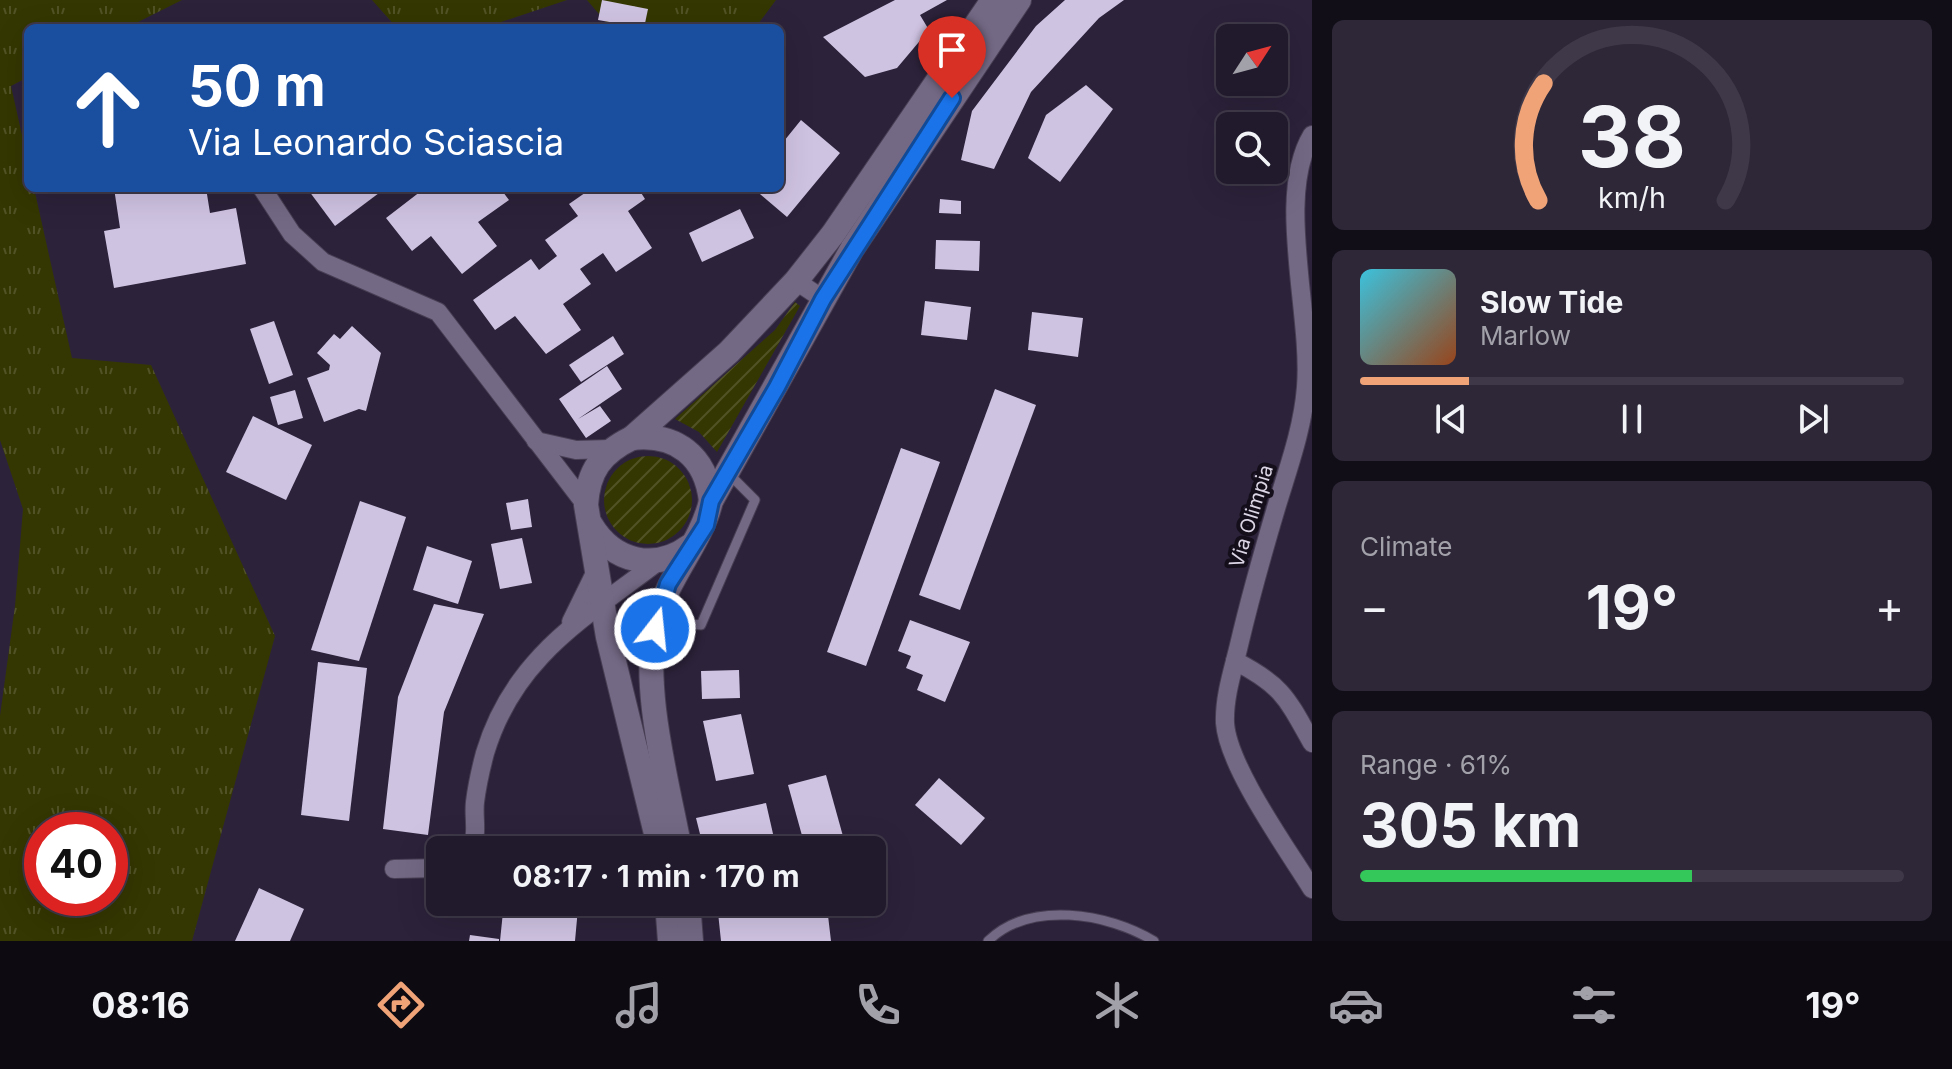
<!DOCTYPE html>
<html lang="en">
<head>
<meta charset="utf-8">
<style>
  body { margin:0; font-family:Inter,sans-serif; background:#2d2738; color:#f1f3f6; height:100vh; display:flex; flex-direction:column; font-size:30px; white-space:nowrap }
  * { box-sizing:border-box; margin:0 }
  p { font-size:26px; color:#a2a1a9 }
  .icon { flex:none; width:44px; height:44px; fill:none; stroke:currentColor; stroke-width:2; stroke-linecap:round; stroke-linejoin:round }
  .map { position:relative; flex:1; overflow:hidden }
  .details { display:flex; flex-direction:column; gap:20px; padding:20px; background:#120e18; width:640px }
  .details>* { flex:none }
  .banner { position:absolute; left:24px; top:24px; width:760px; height:168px; border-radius:12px; box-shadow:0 8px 32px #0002,0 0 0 2px #3e3848; background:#1a4fa0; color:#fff; overflow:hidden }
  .needle { width:52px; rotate:54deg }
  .tools { position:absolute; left:1216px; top:24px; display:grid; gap:16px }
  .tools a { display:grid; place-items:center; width:72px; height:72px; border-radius:12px; background:#211a2c; box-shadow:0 8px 32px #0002,0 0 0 2px #3e3848; font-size:40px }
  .speed { position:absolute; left:24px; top:812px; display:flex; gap:16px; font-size:40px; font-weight:700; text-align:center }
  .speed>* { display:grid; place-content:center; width:104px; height:104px; border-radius:50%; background:#211a2c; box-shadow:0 8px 32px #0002,0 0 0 2px #3e3848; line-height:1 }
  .speed .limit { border:12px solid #d22; background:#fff; color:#111 }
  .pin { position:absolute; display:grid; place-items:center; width:68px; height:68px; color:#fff; margin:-82px -34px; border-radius:50% 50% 50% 0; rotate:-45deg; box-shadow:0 0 8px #0007 }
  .pin .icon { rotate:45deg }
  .me { position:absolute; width:88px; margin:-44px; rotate:16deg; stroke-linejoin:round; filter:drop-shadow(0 0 6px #0008) }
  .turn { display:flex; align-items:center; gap:28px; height:168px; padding:0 32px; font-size:36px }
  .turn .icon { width:104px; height:104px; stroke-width:2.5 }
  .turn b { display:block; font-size:56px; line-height:68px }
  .big { font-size:60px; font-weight:700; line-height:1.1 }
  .details .card { flex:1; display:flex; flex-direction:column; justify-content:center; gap:12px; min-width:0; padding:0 28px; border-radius:12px; background:#2d2738 }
  .details .dial { align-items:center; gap:0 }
  .dial svg { height:208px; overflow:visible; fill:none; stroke:#3e3848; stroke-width:7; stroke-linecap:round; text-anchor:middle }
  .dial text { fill:#f1f3f6; stroke:none }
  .song { display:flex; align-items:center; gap:24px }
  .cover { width:96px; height:96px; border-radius:12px; background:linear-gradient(135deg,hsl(190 70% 55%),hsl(20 70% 35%)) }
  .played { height:8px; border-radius:4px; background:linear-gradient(90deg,#efa377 20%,#3e3848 20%) }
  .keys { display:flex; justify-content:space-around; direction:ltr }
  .heat { display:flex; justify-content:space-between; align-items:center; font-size:44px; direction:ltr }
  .charge { height:12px; border-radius:6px; background:linear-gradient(90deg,#34c759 61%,#3e3848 0) }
  .trip { position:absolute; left:426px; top:836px; width:460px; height:80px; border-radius:12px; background:#211a2c; box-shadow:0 8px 32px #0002,0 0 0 2px #3e3848; font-weight:700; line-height:80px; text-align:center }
  .dock { display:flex; height:128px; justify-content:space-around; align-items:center; background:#0d0a12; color:#a2a1a9 }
  .dock .icon { width:56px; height:56px }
  .dock .selected { color:#efa377 }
  .dock b { font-size:36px; color:#f1f3f6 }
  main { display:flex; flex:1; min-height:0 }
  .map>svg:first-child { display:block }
</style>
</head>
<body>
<main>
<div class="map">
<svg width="1312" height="941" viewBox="0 0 1312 941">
  <defs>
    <pattern id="grass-tufts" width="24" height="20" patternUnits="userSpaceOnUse" patternTransform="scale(2)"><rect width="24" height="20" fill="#343701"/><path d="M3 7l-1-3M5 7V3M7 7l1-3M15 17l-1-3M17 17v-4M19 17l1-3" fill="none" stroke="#515326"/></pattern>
    <pattern id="garden-furrows" width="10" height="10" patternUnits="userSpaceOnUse" patternTransform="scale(2)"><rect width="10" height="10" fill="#343701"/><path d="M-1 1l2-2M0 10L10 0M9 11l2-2" fill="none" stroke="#515326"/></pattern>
  </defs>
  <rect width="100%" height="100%" fill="#2c223a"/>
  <g fill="url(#grass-tufts)" fill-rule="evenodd">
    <path d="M0 0H182L126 28H28V77L11 86 28 162V188H34L72 358 151 365 275 636 192 941H0V716L15 606 23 509 0 440ZM42 830H110V898H42Z"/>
    <path d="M372 0H567L483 28H397Z"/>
    <path d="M587 0H776L755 28H611Z"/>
  </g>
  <g fill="url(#garden-furrows)">
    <path d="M795 302 800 306 717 452 699 432 675 419 775 330Z"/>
    <circle cx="648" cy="500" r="44"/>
  </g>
  <g fill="#cfc3e2">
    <path d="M602 0 648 9 644 28 598 20Z"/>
    <path d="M895 0H947L920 15 929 30 897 68 865 77 823 37Z"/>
    <path d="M1065 0H1124L1099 18 1031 92 994 169 961 160 972 111 1036 26Z"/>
    <path d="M1086 85 1113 109 1060 182 1028 158 1046 115Z"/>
    <path d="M801 120 840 153 787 217 753 188H780V146Z"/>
    <path d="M114 188H206L210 213 236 208 246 264 114 288 104 231 120 228Z"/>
    <path d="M313 188H382L383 190 335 226 309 191Z"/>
    <path d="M425 188H500L509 200 478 222 497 246 462 274 431 236 412 251 386 218Z"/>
    <path d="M592 188H638L645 199 628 211 652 248 616 272 603 253 580 269 591 284 563 304 581 330 546 354 515 316 495 330 473 300 531 259 539 270 557 256 545 240 578 216 569 204Z"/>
    <path d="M940 199 961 201V214L939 213Z"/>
    <path d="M740 209 754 238 702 262 689 233Z"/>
    <path d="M936 240 980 241 979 271 935 269Z"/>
    <path d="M925 301 971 307 967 340 921 335Z"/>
    <path d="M1032 312 1083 318 1078 357 1028 350Z"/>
    <path d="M274 321 293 375 269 384 250 329Z"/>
    <path d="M352 326 381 353 366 411 359 409 324 422 307 378 329 370 330 365 317 353 334 334 340 339Z"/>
    <path d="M613 336 624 354 581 382 569 365Z"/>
    <path d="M607 366 622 389 578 419 600 406 611 421 586 438 559 399Z"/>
    <path d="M995 389 1036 405 960 610 919 595Z"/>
    <path d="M295 390 303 418 278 425 270 397Z"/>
    <path d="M253 416 312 445 286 500 226 472Z"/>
    <path d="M901 448 940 462 866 666 827 652Z"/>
    <path d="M528 499 532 527 511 530 506 503Z"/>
    <path d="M360 501 406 517 359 661 311 650Z"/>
    <path d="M522 538 532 583 500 589 491 544Z"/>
    <path d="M427 546 472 561 458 604 413 590Z"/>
    <path d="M434 604 484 614 444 712 428 835 383 829 398 697Z"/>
    <path d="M910 620 970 642 945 702 917 690 923 675 906 668 911 656 898 651Z"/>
    <path d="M318 662 367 668 349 821 301 815Z"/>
    <path d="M739 670 740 698 702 699 701 671Z"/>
    <path d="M741 714 754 774 716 781 703 721Z"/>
    <path d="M826 775 846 847 806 850 788 785Z"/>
    <path d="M939 778 985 818 961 845 915 805Z"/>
    <path d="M766 803 776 847 704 850 696 818Z"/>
    <path d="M259 888 304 909 290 941H235Z"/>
    <path d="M504 902 578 908 575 941H500Z"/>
    <path d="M765 902 766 913 827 907 831 941H721L717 903Z"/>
    <path d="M470 935 499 939V941H469Z"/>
  </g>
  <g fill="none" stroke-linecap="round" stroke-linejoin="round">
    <g stroke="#483f54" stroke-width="11">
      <g id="lane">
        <path d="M659 621 701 625 755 500 728 473"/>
        <path d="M988 941C1030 900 1108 913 1154 941"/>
      </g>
    </g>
    <g stroke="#483f54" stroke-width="20">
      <g id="street">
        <path d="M1312 135C1275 196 1312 314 1306 387 1303 427 1289 466 1277 505 1263 552 1250 598 1239 645 1233 670 1224 697 1225 723 1228 767 1288 850 1312 889"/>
        <path d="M262 188 292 234 323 262 438 312 586 505"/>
        <path d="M796 281 823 299"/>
        <path d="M536 441 576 450 610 449"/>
        <path d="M571 622 596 571"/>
        <path d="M1235 661C1282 685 1287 698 1312 743"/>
        <path d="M470 850C479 835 473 818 475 802 477 786 481 768 485 753 514 656 585 618 660 560"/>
        <path d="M394 869 440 868"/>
      </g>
    </g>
    <g stroke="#483f54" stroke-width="26">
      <g id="secondary">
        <path d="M632 438C676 433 706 456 711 501"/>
        <path d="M591 525C613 562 655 572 690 546"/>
        <path d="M660 850 608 637 586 505C588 471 601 453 632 438L729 352 796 281 833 234 993 0"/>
        <path d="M680 850C668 785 639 681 657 618 669 575 701 543 711 501L852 249 1019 0"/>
        <path d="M667 902 670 941"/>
        <path d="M688 902 691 941"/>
      </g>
    </g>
    <use href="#lane" stroke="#746985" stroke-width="9"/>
    <use href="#street" stroke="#746985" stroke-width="18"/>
    <use href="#secondary" stroke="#746985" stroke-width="24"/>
  </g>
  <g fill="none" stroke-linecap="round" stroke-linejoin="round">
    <g stroke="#114b97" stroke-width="20">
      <path id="route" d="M655 629 668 584 706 525 711 501 777 387 823 299 952 98"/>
    </g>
    <use href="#route" stroke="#1a73e8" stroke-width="14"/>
  </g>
  <g text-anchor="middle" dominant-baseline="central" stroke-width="8" stroke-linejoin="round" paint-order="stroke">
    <g font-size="20" fill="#dad4e4" stroke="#130e19">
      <text transform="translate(1251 516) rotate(-73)">Via Olimpia</text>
    </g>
  </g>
</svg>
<div class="tools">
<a><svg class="needle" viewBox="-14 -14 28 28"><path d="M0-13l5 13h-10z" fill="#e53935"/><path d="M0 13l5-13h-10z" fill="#a2a1a9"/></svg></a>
<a><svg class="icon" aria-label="search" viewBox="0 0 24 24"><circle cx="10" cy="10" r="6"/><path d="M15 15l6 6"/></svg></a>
</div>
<div class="speed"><div class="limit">40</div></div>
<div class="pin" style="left:952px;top:98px;background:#d93025"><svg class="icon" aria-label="arrive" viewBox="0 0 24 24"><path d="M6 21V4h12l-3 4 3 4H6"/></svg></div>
<svg class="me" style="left:655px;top:629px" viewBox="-20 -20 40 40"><circle r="17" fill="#1a73e8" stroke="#fff" stroke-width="3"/><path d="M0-11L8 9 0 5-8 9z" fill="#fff"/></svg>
<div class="trip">08:17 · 1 min · 170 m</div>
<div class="banner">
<div class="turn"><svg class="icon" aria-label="ahead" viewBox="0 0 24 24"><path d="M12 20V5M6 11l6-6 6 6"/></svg><div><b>50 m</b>Via Leonardo Sciascia</div></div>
</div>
</div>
<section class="details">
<div class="card dial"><svg viewBox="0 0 100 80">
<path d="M14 69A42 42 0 1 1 86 69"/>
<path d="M14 69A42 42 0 0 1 16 24" stroke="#efa377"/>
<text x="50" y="56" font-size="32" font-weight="700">38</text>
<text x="50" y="72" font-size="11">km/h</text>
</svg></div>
<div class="card">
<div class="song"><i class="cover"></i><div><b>Slow Tide</b><p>Marlow</p></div></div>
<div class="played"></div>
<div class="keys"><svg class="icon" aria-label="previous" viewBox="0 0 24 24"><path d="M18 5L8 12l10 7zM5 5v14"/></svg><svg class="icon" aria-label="pause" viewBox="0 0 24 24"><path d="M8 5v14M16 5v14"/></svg><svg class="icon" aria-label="next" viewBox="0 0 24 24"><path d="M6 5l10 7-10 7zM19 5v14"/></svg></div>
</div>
<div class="card"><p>Climate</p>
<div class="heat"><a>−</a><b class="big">19°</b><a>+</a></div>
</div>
<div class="card"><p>Range · 61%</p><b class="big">305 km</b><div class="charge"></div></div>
</section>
</main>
<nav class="dock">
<b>08:16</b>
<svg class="icon selected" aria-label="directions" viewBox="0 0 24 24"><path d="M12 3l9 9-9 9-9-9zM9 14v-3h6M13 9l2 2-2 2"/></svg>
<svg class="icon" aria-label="music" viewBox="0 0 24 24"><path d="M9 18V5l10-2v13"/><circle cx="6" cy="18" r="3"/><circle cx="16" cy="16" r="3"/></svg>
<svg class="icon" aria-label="phone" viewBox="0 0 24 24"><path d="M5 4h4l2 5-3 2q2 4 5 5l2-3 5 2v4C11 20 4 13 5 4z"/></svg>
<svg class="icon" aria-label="climate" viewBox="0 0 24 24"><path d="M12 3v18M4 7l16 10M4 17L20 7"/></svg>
<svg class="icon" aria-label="car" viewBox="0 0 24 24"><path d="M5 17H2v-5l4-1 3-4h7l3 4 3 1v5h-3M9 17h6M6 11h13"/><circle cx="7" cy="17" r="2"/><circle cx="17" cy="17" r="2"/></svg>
<svg class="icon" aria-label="filters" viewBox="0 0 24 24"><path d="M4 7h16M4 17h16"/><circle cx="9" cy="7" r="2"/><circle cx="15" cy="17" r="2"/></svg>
<b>19°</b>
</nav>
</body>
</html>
